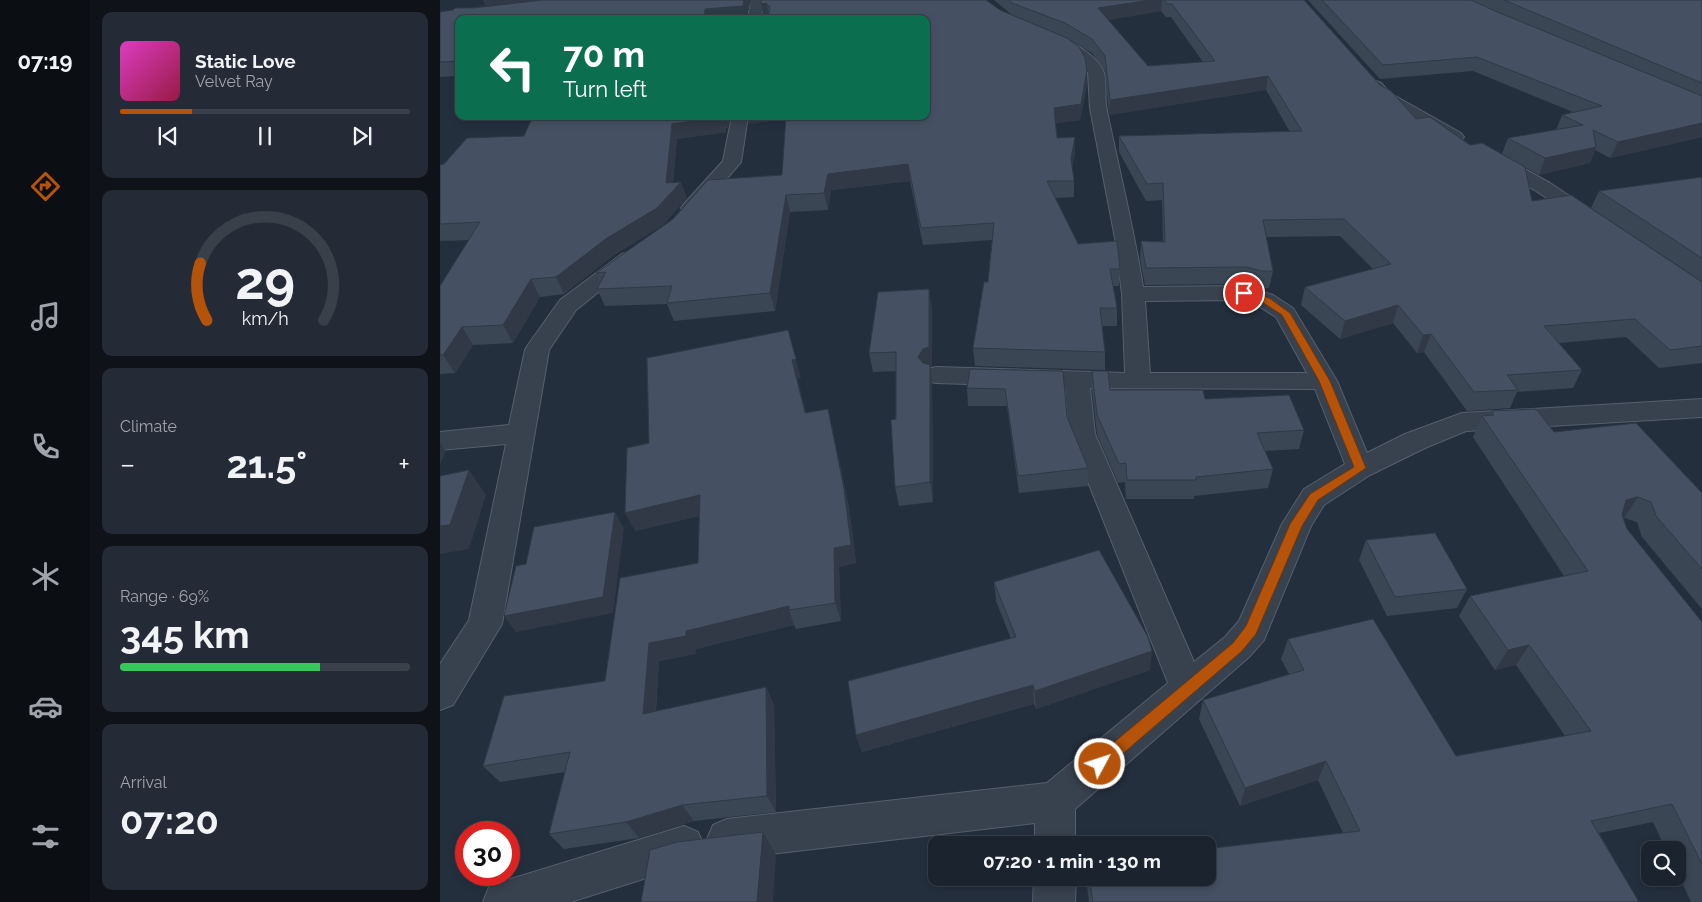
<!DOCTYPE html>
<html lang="en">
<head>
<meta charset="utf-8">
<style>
  body { margin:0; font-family:Raleway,sans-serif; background:#242b36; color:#f1f3f6; height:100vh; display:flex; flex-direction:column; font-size:19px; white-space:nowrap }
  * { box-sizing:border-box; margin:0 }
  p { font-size:16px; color:#a0a4aa }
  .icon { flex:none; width:28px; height:28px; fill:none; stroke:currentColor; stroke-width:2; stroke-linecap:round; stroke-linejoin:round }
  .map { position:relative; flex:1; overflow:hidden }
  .side { display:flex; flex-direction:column; gap:12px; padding:12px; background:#0f1319; width:350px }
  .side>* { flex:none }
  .guide { position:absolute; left:15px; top:15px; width:475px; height:105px; border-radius:10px; box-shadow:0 2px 8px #0003,0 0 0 1px #39404a; background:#0b6e4f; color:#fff; overflow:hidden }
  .tools { position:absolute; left:1201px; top:841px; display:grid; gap:10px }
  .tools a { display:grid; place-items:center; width:45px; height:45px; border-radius:10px; background:#1b232e; box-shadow:0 2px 8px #0003,0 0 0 1px #39404a; font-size:25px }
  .speed { position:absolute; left:15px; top:821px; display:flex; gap:10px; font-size:25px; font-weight:700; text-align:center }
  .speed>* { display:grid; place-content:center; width:65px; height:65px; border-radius:50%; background:#1b232e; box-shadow:0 2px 8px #0003,0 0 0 1px #39404a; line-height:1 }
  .speed .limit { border:8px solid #d22; background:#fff; color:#111 }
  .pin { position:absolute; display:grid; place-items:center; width:42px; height:42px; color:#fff; margin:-21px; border:2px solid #fff; border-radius:50%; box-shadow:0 1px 5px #0007 }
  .me { position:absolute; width:55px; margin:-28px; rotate:50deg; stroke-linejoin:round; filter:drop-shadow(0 0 4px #0008) }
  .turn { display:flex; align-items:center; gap:18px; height:105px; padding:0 25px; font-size:22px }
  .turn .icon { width:65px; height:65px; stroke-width:2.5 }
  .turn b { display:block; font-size:35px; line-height:42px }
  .big { font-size:38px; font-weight:700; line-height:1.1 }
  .side .widget { flex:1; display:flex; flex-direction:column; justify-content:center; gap:8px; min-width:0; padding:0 18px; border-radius:10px; background:#242b36 }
  .side .dial { align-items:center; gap:0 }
  .dial svg { height:130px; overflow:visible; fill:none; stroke:#39404a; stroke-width:7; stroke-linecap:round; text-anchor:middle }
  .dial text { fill:#f1f3f6; stroke:none }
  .song { display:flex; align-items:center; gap:15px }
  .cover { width:60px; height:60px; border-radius:8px; background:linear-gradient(135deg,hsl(310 70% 55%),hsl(340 70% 35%)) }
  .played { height:5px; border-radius:2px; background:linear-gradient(90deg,#b45309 25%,#39404a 25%) }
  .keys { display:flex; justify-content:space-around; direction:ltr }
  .heat { display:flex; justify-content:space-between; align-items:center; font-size:28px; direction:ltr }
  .charge { height:8px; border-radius:4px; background:linear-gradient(90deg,#34c759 69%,#39404a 0) }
  .trip { position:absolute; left:488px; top:836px; width:288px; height:50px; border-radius:10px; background:#1b232e; box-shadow:0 2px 8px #0003,0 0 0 1px #39404a; font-weight:700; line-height:50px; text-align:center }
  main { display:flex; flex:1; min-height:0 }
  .tabs { display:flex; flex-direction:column; width:90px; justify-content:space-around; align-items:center; background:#0b0e12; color:#a0a4aa }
  .tabs .icon { width:35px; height:35px }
  .tabs .on { color:#b45309 }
  .tabs b { font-size:22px; color:#f1f3f6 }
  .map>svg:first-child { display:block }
</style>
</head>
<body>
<main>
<nav class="tabs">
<b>07:19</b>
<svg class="icon on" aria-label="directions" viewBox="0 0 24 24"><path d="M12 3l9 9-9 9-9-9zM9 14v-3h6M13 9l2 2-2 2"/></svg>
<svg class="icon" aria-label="music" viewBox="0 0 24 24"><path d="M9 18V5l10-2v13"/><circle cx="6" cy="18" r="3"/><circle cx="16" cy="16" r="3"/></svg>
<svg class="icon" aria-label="phone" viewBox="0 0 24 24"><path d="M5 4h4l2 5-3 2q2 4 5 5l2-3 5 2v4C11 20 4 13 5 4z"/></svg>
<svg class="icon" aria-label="climate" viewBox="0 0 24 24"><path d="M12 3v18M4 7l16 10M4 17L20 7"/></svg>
<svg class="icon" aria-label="car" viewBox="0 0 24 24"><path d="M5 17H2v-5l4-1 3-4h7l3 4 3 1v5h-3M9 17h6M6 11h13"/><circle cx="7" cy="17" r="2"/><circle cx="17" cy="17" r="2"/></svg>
<svg class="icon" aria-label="filters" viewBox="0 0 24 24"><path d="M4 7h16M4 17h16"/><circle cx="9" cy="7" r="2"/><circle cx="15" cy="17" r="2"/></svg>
</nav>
<section class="side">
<div class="widget">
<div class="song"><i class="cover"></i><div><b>Static Love</b><p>Velvet Ray</p></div></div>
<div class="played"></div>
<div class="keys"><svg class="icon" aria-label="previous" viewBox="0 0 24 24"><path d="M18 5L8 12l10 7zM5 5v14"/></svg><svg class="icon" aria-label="pause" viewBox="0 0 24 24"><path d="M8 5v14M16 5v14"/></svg><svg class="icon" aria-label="next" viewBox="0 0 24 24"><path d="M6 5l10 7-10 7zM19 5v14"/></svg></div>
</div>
<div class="widget dial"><svg viewBox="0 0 100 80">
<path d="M14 69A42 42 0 1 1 86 69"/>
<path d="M14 69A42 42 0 0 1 10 34" stroke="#b45309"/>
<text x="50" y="56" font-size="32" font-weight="700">29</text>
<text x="50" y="72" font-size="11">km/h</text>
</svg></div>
<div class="widget"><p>Climate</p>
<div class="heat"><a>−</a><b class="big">21.5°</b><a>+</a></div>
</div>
<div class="widget"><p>Range · 69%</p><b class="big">345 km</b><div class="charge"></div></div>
<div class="widget"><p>Arrival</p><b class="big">07:20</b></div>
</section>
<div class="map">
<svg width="1262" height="902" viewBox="0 0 1262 902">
  <rect width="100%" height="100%" fill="#242f3e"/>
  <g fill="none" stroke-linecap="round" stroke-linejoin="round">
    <g stroke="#565f6c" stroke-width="2">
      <g id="minor">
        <path d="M311 0H323L322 19H308Z"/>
        <path d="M613 35C629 39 659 56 664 73 667 84 664 99 667 111 679 170 694 228 703 287L804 286 833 295 853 308 897 381 927 453 965 434 1022 413 1262 399V417L1026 431 985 448 930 475 884 505 871 526 824 640 809 657 635 809V845H595V823L287 859 273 853 267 839 273 825 287 819 607 783 728 683 629 434 625 387 496 383 487 381 483 375 487 369 496 367 685 373 682 294 675 238 650 108 648 72 641 62 623 48 608 42 606 39ZM802 300 817 305 836 317 867 373H710L705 301ZM650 388 875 389 905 464 864 489 842 524 799 621 785 637 754 662 655 434Z"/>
        <path d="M936 81 941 83 950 93 1021 133 1024 137 1021 141 1015 142 1009 141 938 99 928 86 931 83Z"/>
        <path d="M292 116H308L301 162 258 212 251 214 244 212 241 208 244 204 283 161Z"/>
        <path d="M1055 155 1061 156 1110 183 1155 213 1158 217 1155 221 1148 223 1141 221 1096 191 1049 164 1046 160 1049 156Z"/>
        <path d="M189 252 196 254 200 258 196 262 136 310 109 350 62 624 13 705 0 710V664L29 620 66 444 0 450V432L69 425 85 350 88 345 120 300 182 254Z"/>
        <path d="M244 826 258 832 264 846 258 860 244 866 131 902H43L49 887 64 881Z"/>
        <path d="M594 878H636L635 902H593Z"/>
      </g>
    </g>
    <use href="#minor" fill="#38414e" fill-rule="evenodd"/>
  </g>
  <g fill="#3b4654" fill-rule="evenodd">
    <path d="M43 0H311L306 19H19V76L0 77V12L46 6Z"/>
    <path d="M554 0H864L940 85 976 119 1092 201 1254 276 1151 208 1159 191 1262 177V363L1219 368 1186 337 1119 343 1142 370 1133 388 1077 392 1070 408 1027 411 984 352 977 353 953 323 900 339 861 305 865 287 933 269 900 236 826 237 833 271 829 288H818L804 284 705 285 700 259 701 241 723 242 722 200 706 201 679 152V136L850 132 826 90 669 115 665 71 652 53 625 37 596 25 647 72V87V85L640 120 615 123 617 138 635 137V153L632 166 634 181V197L615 198 638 244 680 269 679 286H673L677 308V326H662L665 352V370L535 366 533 348 548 282 552 240 483 245 470 181 391 190 388 210 350 212 335 311 234 321 227 304 165 306 157 289 160 283 156 273 342 175 346 119 309 124 307 116H486L328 17H324L321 4 560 10 572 15ZM721 11 726 17H731L763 62 708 66 668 20Z"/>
    <path d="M868 0H1262V137L1170 158 1155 150 1150 163 1099 175 1062 154 1068 138 1116 130 1122 115 1133 112 1033 71 940 79Z"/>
    <path d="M285 127 286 132 237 139 233 182 247 198 223 225 174 255 124 294 100 297 73 343 33 345 15 373 0 374V286L29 240 0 241V165L4 164 84 136 288 127Z"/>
    <path d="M492 308V366L490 367 492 384 493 502 459 506 455 487 456 371 433 372 429 353Z"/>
    <path d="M207 358 361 378H357L366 413 392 427 409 507 416 563 399 567 401 621 356 629 354 625 256 649 255 654 219 661 216 711 326 687 334 705 336 812 254 821 199 838 124 849 109 834 125 772 60 782 43 766 165 681 258 563 259 516 195 531 209 443Z"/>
    <path d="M530 369 627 417 648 468V486L579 493 567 406H528L527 388Z"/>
    <path d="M652 371 670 390 765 399 864 430 859 449 825 451 833 469 828 488 754 496V499H686L685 482 678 483 657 434 652 390Z"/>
    <path d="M1051 411 1114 432 1262 493V609L1202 537 1197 522 1184 518 1183 519 1187 529 1262 622V902H1251L1238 874V850H1226L1213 822 1159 833 1199 902H649L646 878H766L903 833 878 780 800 806 759 719 763 700 849 674 841 659 848 639 1016 756 1125 736 1076 665 1055 670 1019 616 1030 596 1124 576 1033 437 1042 416H1049Z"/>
    <path d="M926 540 1027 589 1017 608 947 616 919 560Z"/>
    <path d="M554 582 710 670 596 709 594 704 422 752 416 735 571 639 556 601Z"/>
  </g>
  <g fill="#303945">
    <path d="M43 0H117L47 8Z"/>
    <path d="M304 0H311L306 19H264L265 9Z"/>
    <path d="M711 0H722L721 11 657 22 658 8Z"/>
    <path d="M327 3V6L329 17H324L321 4Z"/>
    <path d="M647 70V85L640 120 614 124V108Z"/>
    <path d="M828 76 826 90 669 115 670 100Z"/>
    <path d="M282 116H291L288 127H285L286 132 237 139 232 191 241 182 247 198 223 225 174 255 124 294 116 277 226 183 232 124Z"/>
    <path d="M307 116H350V118L309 124Z"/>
    <path d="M1262 123V137L1170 158 1178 142Z"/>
    <path d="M635 137V153L631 174V158Z"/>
    <path d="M1156 147 1150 163 1099 175 1105 158Z"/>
    <path d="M468 164 470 181 391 190 388 210 384 193 388 174Z"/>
    <path d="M346 195 350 212 335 311 330 293Z"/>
    <path d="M91 279 100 297 73 343 63 325Z"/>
    <path d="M489 289 492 308V366L490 367 492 384 493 502 490 482 485 368 478 357Z"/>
    <path d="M958 305 953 323 900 339 905 321Z"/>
    <path d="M22 327 33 345 15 373 3 355Z"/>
    <path d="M348 330 361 378H357L370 432 365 413 352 360Z"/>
    <path d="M991 334 984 352 977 353 983 335Z"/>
    <path d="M388 409 392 427 409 507 416 563 399 567 401 621 395 603Z"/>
    <path d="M0 443 6 451 0 464Z"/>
    <path d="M29 470 46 495 29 549 0 554V526Z"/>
    <path d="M260 495 268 514 195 531 185 513Z"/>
    <path d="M1198 497 1184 518 1173 521 1186 500Z"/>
    <path d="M175 512 184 529 173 613 76 632 64 616Z"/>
    <path d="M349 606V610L354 625 256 649 255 654 219 661 214 731 203 714 209 643 246 631Z"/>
    <path d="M1089 645 1076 665 1055 670 1068 650Z"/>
    <path d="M712 651 710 670 596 709 595 691Z"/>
    <path d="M593 685 594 704 422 752 416 735Z"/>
    <path d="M326 687 334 705 336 812 327 796Z"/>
    <path d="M886 761 878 780 800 806 805 788Z"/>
    <path d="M242 805 254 821 199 838 186 822Z"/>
    <path d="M323 832 336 855 333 902H317Z"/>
  </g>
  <g fill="#455162" stroke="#303945">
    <path d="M103 0H304L303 6 265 9 264 19H19V61L0 62V12L13 10 15 8H33Z"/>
    <path d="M321 0H546L560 10 627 38 639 47 645 58 647 72V70L641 104 614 108 617 138 635 137 631 158 634 181H607L638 244 677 241 680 269H670L677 308H660L665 352 533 348 544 282H548L554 223 481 228 468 164 388 174 384 193 346 195 330 293 227 303 232 286 157 289 166 272 156 273 233 219 268 180 342 175 346 116H486V19H328L330 6H327V3L321 4Z"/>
    <path d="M569 0H711L658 8 708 66 775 61 732 4H727L724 0H864L940 85 951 91 976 119 990 117 1030 145 1042 143 1085 167 1092 201 1131 195 1262 282V346L1230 350 1195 319 1104 326 1142 370 1067 375 1078 390 1034 392 991 334 983 335 958 305 905 321 865 287 951 264 904 219 823 220 833 271H821L807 267 706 268 701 241 725 242 723 183 707 184 679 136 862 131 828 76 670 100 665 56 652 39 625 23 572 3Z"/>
    <path d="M882 0H1031L1055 11 1262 96V123L1178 142 1153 130 1156 147 1105 158 1068 138 1143 125 1122 115 1162 106 1037 57 943 65Z"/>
    <path d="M1064 0H1262V83Z"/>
    <path d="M93 116 282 117 232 124 226 183 241 182 217 208 167 238 116 277 91 279 63 325 22 327 3 355H0V286L40 222 0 224V165L4 164 27 138 84 136Z"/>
    <path d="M1262 177V258L1159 191Z"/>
    <path d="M489 289V347L483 349 478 357 483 363 490 365V482L455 487 451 420 456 419V352L429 353 438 292Z"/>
    <path d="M348 330 356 359 352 360 365 413 388 409 404 489 411 545 394 548 395 603 349 610V606L246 631V636L209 643 203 714 326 687 327 796 242 805 186 822 109 834 130 752 43 766 64 696 165 681 180 578 258 563 260 495 185 513 187 448 209 443 207 358Z"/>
    <path d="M530 369 623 371 627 417 648 468 578 476 565 389 527 388Z"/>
    <path d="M652 371H668L670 390H763L765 399 849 395 864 430 817 433 833 469 756 477V480H687L686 463 679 464 657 415Z"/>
    <path d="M1096 409 1114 432 1196 423 1262 493V569L1216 516 1211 502 1198 497 1186 500 1182 515 1187 529 1262 622V864L1232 804 1151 821 1199 902H653L649 878H766V849L920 831 886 761 805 788 763 700 864 670 848 639 933 619 1016 756 1151 731 1089 645 1068 650 1030 596 1148 571 1042 416 1054 415 1051 411Z"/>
    <path d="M29 470 10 525 0 526V476Z"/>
    <path d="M175 512 163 597 64 616 76 566 86 564 94 527Z"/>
    <path d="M995 533 1027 589 955 597 926 540Z"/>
    <path d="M659 550 708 637 712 651 595 691 593 685 416 735 408 681 576 637 554 582Z"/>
    <path d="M323 832 317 902H201L210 850 237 842Z"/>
  </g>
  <path fill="#b45309" stroke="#753606" d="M804 290 829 298 850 313 890 381 926 468 878 500 862 526 816 634 802 651 665 769 660 771 654 769 652 764 654 759 793 643 806 626 850 524 870 494 914 467 879 381 842 315 822 302 801 295 800 293Z"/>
</svg>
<div class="tools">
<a><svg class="icon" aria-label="search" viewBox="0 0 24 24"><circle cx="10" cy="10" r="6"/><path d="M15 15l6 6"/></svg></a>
</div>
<div class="speed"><div class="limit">30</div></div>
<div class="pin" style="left:804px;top:293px;background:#d93025"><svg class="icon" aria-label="arrive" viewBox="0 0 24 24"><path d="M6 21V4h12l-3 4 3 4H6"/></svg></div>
<svg class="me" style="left:660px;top:764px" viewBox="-20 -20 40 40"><circle r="17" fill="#b45309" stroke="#fff" stroke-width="3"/><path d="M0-11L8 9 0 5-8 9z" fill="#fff"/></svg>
<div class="trip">07:20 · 1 min · 130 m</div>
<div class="guide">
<div class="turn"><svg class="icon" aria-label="left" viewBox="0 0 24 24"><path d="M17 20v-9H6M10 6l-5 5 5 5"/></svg><div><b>70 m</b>Turn left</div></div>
</div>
</div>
</main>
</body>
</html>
